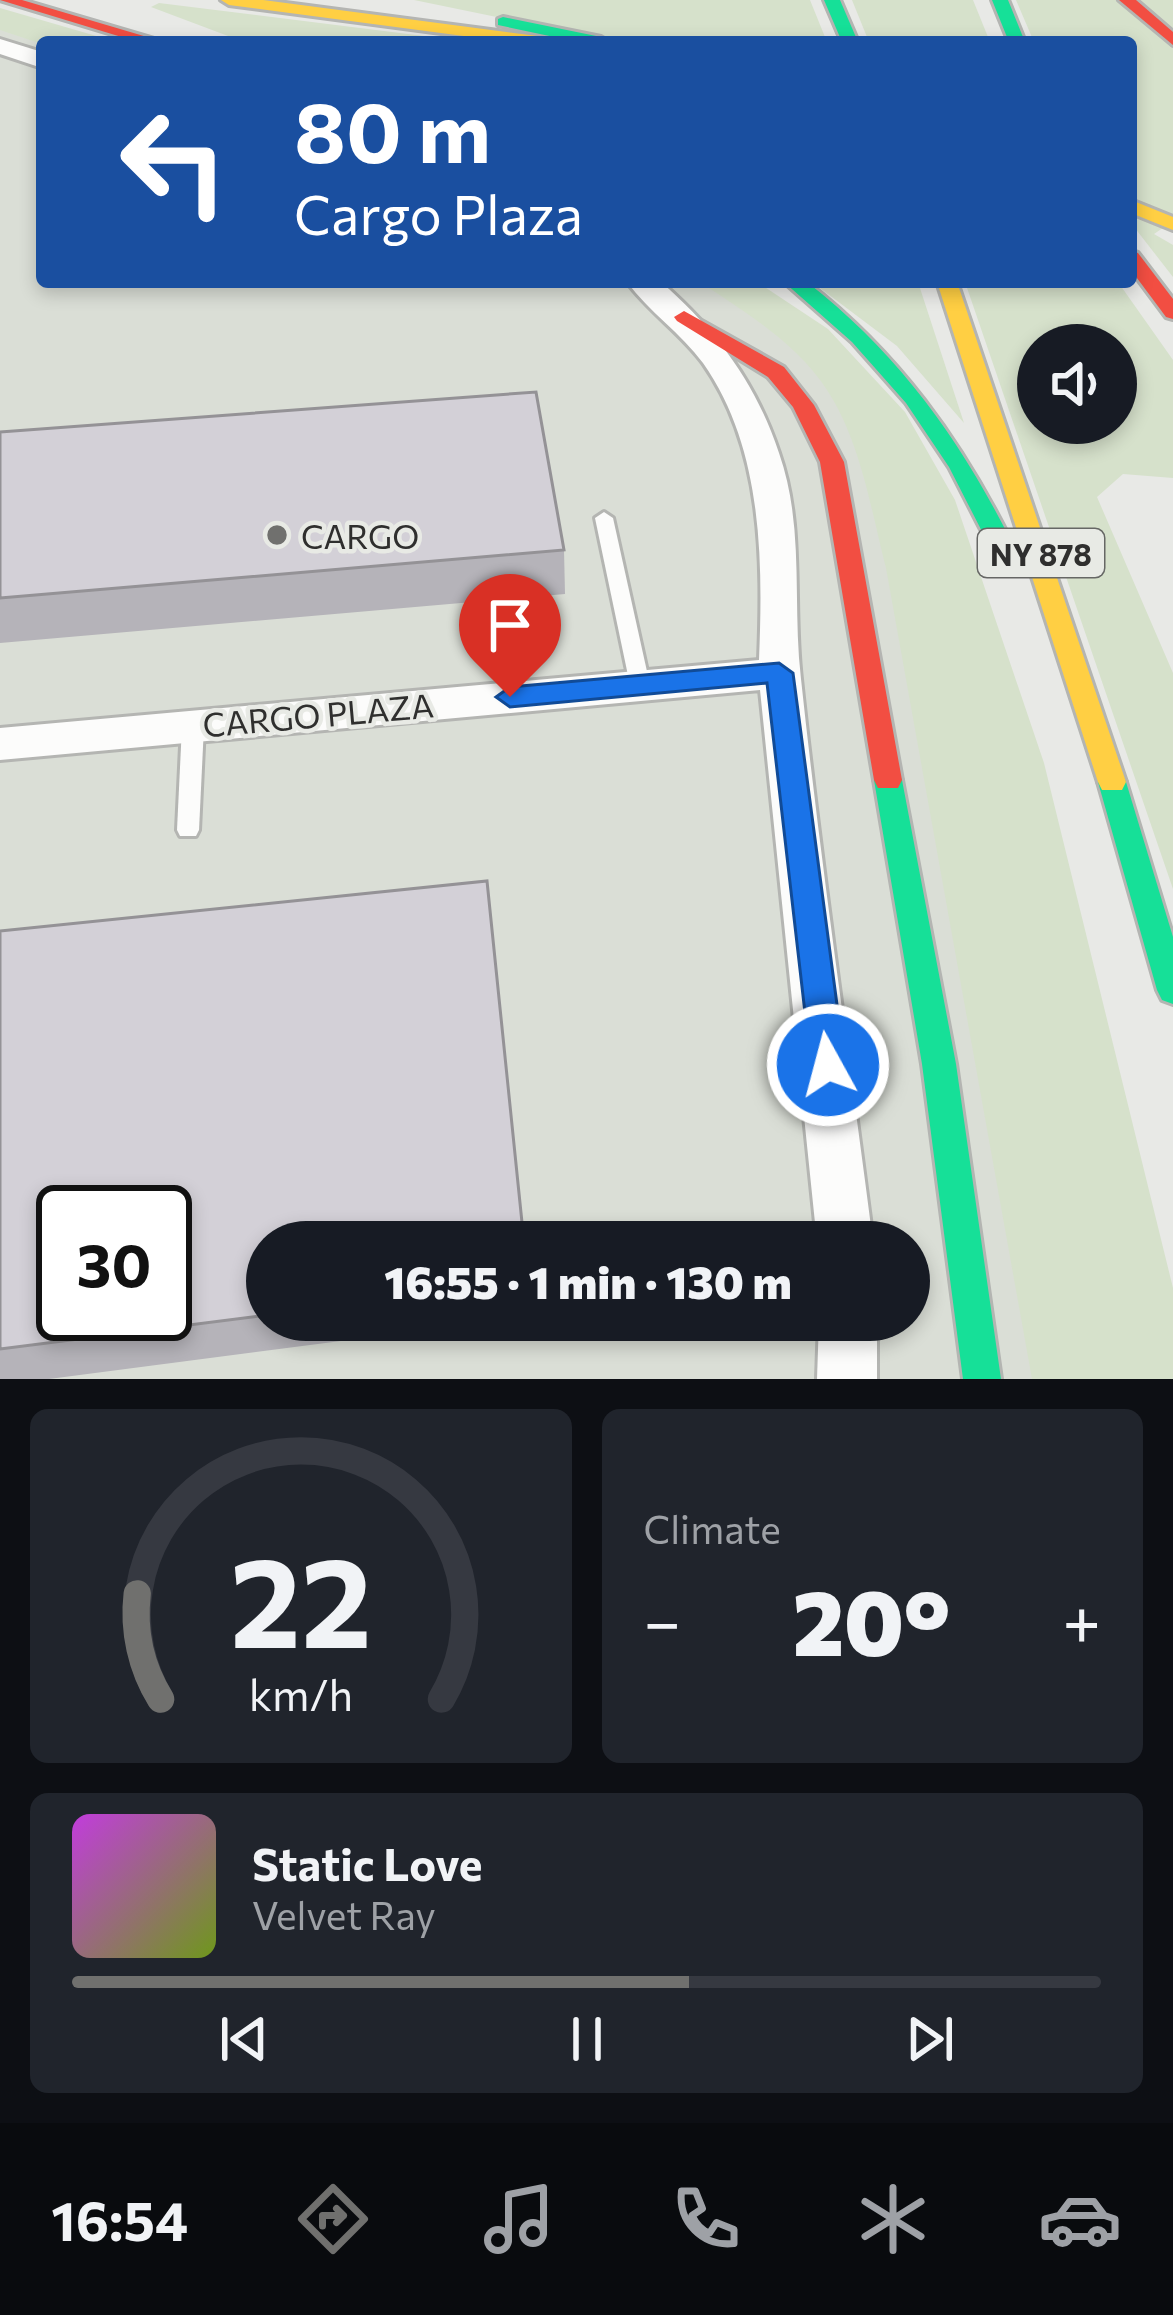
<!DOCTYPE html>
<html lang="en">
<head>
<meta charset="utf-8">
<style>
  body { margin:0; font-family:Commissioner,sans-serif; background:#20242c; color:#f1f3f6; height:100vh; display:flex; flex-direction:column; font-size:45px; white-space:nowrap }
  * { box-sizing:border-box; margin:0 }
  p { font-size:39px; color:#9ea1a6 }
  .icon { flex:none; width:66px; height:66px; fill:none; stroke:currentColor; stroke-width:2; stroke-linecap:round; stroke-linejoin:round }
  .map { position:relative; height:1379px; overflow:hidden }
  .side { display:flex; flex-direction:column; gap:30px; padding:30px; background:#0d0f14; flex:1 }
  .side>* { flex:none }
  .banner { position:absolute; left:36px; top:36px; width:1101px; height:252px; border-radius:12px; box-shadow:0 6px 18px #0003; background:#1a4fa0; color:#fff; overflow:hidden }
  .buttons { position:absolute; left:1017px; top:324px; display:grid; gap:24px }
  .buttons a { display:grid; place-items:center; width:120px; height:120px; border-radius:50%; background:#171b24; box-shadow:0 6px 18px #0003; font-size:60px }
  .speed { position:absolute; left:36px; top:1185px; display:flex; gap:24px; font-size:60px; font-weight:700; text-align:center }
  .speed>* { display:grid; place-content:center; width:156px; height:156px; border-radius:50%; background:#171b24; box-shadow:0 6px 18px #0003; line-height:1 }
  .speed .limit { border:6px solid #111; border-radius:18px; background:#fff; color:#111 }
  .pin { position:absolute; display:grid; place-items:center; width:102px; height:102px; color:#fff; margin:-123px -51px; border-radius:50% 50% 50% 0; rotate:-45deg; box-shadow:0 0 12px #0007 }
  .pin .icon { rotate:45deg }
  .me { position:absolute; width:132px; margin:-66px; rotate:353deg; stroke-linejoin:round; filter:drop-shadow(0 0 9px #0008) }
  .turn { display:flex; align-items:center; gap:42px; height:252px; padding:0 60px; font-size:54px }
  .turn .icon { width:156px; height:156px; stroke-width:2.5 }
  .turn b { display:block; font-size:84px; line-height:102px }
  .big { font-size:90px; font-weight:800; line-height:1.1 }
  .side .widget { flex:1; display:flex; flex-direction:column; justify-content:center; gap:18px; min-width:0; padding:0 42px; border-radius:18px; background:#20242c }
  .side .dial { align-items:center; gap:0 }
  .dial svg { height:312px; overflow:visible; fill:none; stroke:#363941; stroke-width:7; stroke-linecap:round; text-anchor:middle }
  .dial text { fill:#f1f3f6; stroke:none }
  .song { display:flex; align-items:center; gap:36px }
  .cover { width:144px; height:144px; border-radius:18px; background:linear-gradient(135deg,hsl(290 70% 55%),hsl(80 70% 35%)) }
  .played { height:12px; border-radius:6px; background:linear-gradient(90deg,#70706e 60%,#363941 60%) }
  .keys { display:flex; justify-content:space-around; direction:ltr }
  .heat { display:flex; justify-content:space-between; align-items:center; font-size:66px; direction:ltr }
  .side .tiles { flex:1; display:grid; gap:30px; grid-template-columns:1fr 1fr }
  .widget:last-child { grid-column:span 2 }
  .trip { position:absolute; left:246px; top:1221px; width:684px; height:120px; border-radius:60px; background:#171b24; box-shadow:0 6px 18px #0003; font-weight:800; line-height:120px; text-align:center }
  .dock { display:flex; height:192px; justify-content:space-around; align-items:center; background:#090b0e; color:#9ea1a6 }
  .dock .icon { width:84px; height:84px }
  .dock .on { color:#70706e }
  .dock b { font-size:54px; color:#f1f3f6 }
  .map>svg:first-child { display:block }
</style>
</head>
<body>
<div class="map">
<svg width="1173" height="1379" viewBox="0 0 1173 1379">
  <rect width="100%" height="100%" fill="#e8e9e6"/>
  <path fill="#daded6" fill-rule="evenodd" d="M0 23 42 42V282H735L875 435 1072 1379H0ZM63 1212H165V1314H63ZM267 1242H909V1320H267Z"/>
  <g fill="#d6e1cb" fill-rule="evenodd">
    <path d="M414 0H810L827 42H618Z"/>
    <path d="M852 0H973L990 42H869Z"/>
    <path d="M1016 0H1173V221L1154 234 1173 245V277L1131 223V42H1034Z"/>
    <path d="M159 3 472 42H244L151 7Z"/>
    <path d="M0 8 117 42 42 44 0 30Z"/>
    <path d="M700 282H757L828 329 905 412 955 500 1044 763 1173 1288V1379H1032L886 568C871 510 861 442 827 390 797 343 745 312 700 282Z"/>
    <path d="M812 282H918L964 423 897 346Z"/>
    <path d="M965 282H1118L1173 360V478L1123 474 1097 497 1173 673V889ZM1038 345H1116V423H1038Z"/>
  </g>
  <g fill="none" stroke-linecap="round" stroke-linejoin="round">
    <g stroke="#b4b5b2" stroke-width="6">
      <g id="lane">
        <path d="M604 512 613 518 650 685 640 693 630 685 595 518Z"/>
        <path d="M193 718 201 720 204 726 199 830 196 836H180L177 830 182 726 185 720Z"/>
      </g>
    </g>
    <g stroke="#b4b5b2" stroke-width="6">
      <g id="street">
        <path d="M0 39 42 52V68L0 54Z"/>
        <path d="M627 282H661C716 330 756 383 779 453 805 527 792 603 801 679 821 867 849 1055 873 1242H817L760 690 0 760V728L759 660C763 561 763 448 703 363 681 333 649 312 627 282Z"/>
        <path d="M819 1320H877V1379H817Z"/>
      </g>
    </g>
    <g stroke="#b4b5b2" stroke-width="6">
      <g id="fast">
        <path d="M824 0H840L858 42H842Z"/>
        <path d="M992 0H1008L1025 42H1009Z"/>
        <path d="M503 17 601 37 609 42H578L498 25V19Z"/>
        <path d="M784 282H807C898 353 961 440 1012 543L1009 549H991L949 467 906 403 852 342Z"/>
        <path d="M888 769 898 772 902 780 956 1064 1001 1379H963L922 1064 874 780 878 772Z"/>
        <path d="M1112 771 1122 774 1126 782 1173 937V1004L1162 1000 1157 990 1098 782 1102 774Z"/>
      </g>
    </g>
    <g stroke="#b4b5b2" stroke-width="6">
      <g id="slow">
        <path d="M221 0H263L545 37 553 42H509L229 5Z"/>
        <path d="M1131 200 1173 217V230L1131 213Z"/>
        <path d="M937 282H957L1126 782 1122 790H1102L1098 782Z"/>
      </g>
    </g>
    <g stroke="#b4b5b2" stroke-width="6">
      <g id="jam">
        <path d="M0 0H22L164 42H138Z"/>
        <path d="M1119 0H1136L1173 32V45Z"/>
        <path d="M1131 251 1138 253 1173 299V319L1166 317 1131 270Z"/>
        <path d="M684 311 784 367 814 405 844 462 902 780 898 788H878L874 780 820 462 793 407 768 377 677 321 674 317Z"/>
      </g>
    </g>
    <use href="#lane" fill="#fcfcfb" fill-rule="evenodd"/>
    <use href="#street" fill="#fcfcfb" fill-rule="evenodd"/>
    <use href="#fast" fill="#16e098" fill-rule="evenodd"/>
    <use href="#slow" fill="#ffcf43" fill-rule="evenodd"/>
    <use href="#jam" fill="#f24e42" fill-rule="evenodd"/>
  </g>
  <g fill="#b5b3b9">
    <path d="M0 432 564 550 565 594 0 643Z"/>
    <path d="M0 931 267 1242V1320H503L49 1379H0Z"/>
  </g>
  <g fill="#d3d0d7" stroke="#949296" stroke-width="3" fill-rule="evenodd">
    <path d="M536 392 564 550 0 598V432Z"/>
    <path d="M487 881 524 1242H267V1315L0 1349V931ZM63 1212H165V1314H63Z"/>
  </g>
  <path fill="#1a73e8" stroke="#114b97" stroke-width="3" d="M779 663 793 673 845 1065 840 1076 828 1080 816 1076 811 1065 767 683 510 707 496 697 510 687Z"/>
  <circle fill="#70706e" stroke="#e8eae5" stroke-width="4.5" cx="277" cy="535" r="12"/>
  <g text-anchor="middle" dominant-baseline="central" stroke-width="9" stroke-linejoin="round" paint-order="stroke">
    <rect fill="#e8eae5" stroke="#666765" stroke-width="3" x="978" y="529" width="126" height="48" rx="9"/>
    <g font-size="30" font-weight="bold" fill="#2f2f2e">
      <text x="1041" y="553">NY 878</text>
    </g>
    <g font-size="33" fill="#2f2f2e" stroke="#e8eae5" text-anchor="start">
      <text x="301" y="535">CARGO</text>
    </g>
    <g font-size="33" fill="#2f2f2e" stroke="#e8eae5">
      <text transform="translate(318 714) rotate(-5)">CARGO PLAZA</text>
    </g>
  </g>
</svg>
<div class="buttons">
<a><svg class="icon" aria-label="sound" viewBox="0 0 24 24"><path d="M4 9h4l5-4v14l-5-4H4zM17 9q2 3 0 6"/></svg></a>
</div>
<div class="speed"><div class="limit">30</div></div>
<div class="pin" style="left:510px;top:697px;background:#d93025"><svg class="icon" aria-label="arrive" viewBox="0 0 24 24"><path d="M6 21V4h12l-3 4 3 4H6"/></svg></div>
<svg class="me" style="left:828px;top:1065px" viewBox="-20 -20 40 40"><circle r="17" fill="#1a73e8" stroke="#fff" stroke-width="3"/><path d="M0-11L8 9 0 5-8 9z" fill="#fff"/></svg>
<div class="trip">16:55 · 1 min · 130 m</div>
<div class="banner">
<div class="turn"><svg class="icon" aria-label="left" viewBox="0 0 24 24"><path d="M17 20v-9H6M10 6l-5 5 5 5"/></svg><div><b>80 m</b>Cargo Plaza</div></div>
</div>
</div>
<section class="side">
<div class="tiles">
<div class="widget dial"><svg viewBox="0 0 100 80">
<path d="M14 69A42 42 0 1 1 86 69"/>
<path d="M14 69A42 42 0 0 1 8 42" stroke="#70706e"/>
<text x="50" y="56" font-size="32" font-weight="700">22</text>
<text x="50" y="72" font-size="11">km/h</text>
</svg></div>
<div class="widget"><p>Climate</p>
<div class="heat"><a>−</a><b class="big">20°</b><a>+</a></div>
</div>
<div class="widget">
<div class="song"><i class="cover"></i><div><b>Static Love</b><p>Velvet Ray</p></div></div>
<div class="played"></div>
<div class="keys"><svg class="icon" aria-label="previous" viewBox="0 0 24 24"><path d="M18 5L8 12l10 7zM5 5v14"/></svg><svg class="icon" aria-label="pause" viewBox="0 0 24 24"><path d="M8 5v14M16 5v14"/></svg><svg class="icon" aria-label="next" viewBox="0 0 24 24"><path d="M6 5l10 7-10 7zM19 5v14"/></svg></div>
</div>
</div>
</section>
<nav class="dock">
<b>16:54</b>
<svg class="icon on" aria-label="directions" viewBox="0 0 24 24"><path d="M12 3l9 9-9 9-9-9zM9 14v-3h6M13 9l2 2-2 2"/></svg>
<svg class="icon" aria-label="music" viewBox="0 0 24 24"><path d="M9 18V5l10-2v13"/><circle cx="6" cy="18" r="3"/><circle cx="16" cy="16" r="3"/></svg>
<svg class="icon" aria-label="phone" viewBox="0 0 24 24"><path d="M5 4h4l2 5-3 2q2 4 5 5l2-3 5 2v4C11 20 4 13 5 4z"/></svg>
<svg class="icon" aria-label="climate" viewBox="0 0 24 24"><path d="M12 3v18M4 7l16 10M4 17L20 7"/></svg>
<svg class="icon" aria-label="car" viewBox="0 0 24 24"><path d="M5 17H2v-5l4-1 3-4h7l3 4 3 1v5h-3M9 17h6M6 11h13"/><circle cx="7" cy="17" r="2"/><circle cx="17" cy="17" r="2"/></svg>
</nav>
</body>
</html>
